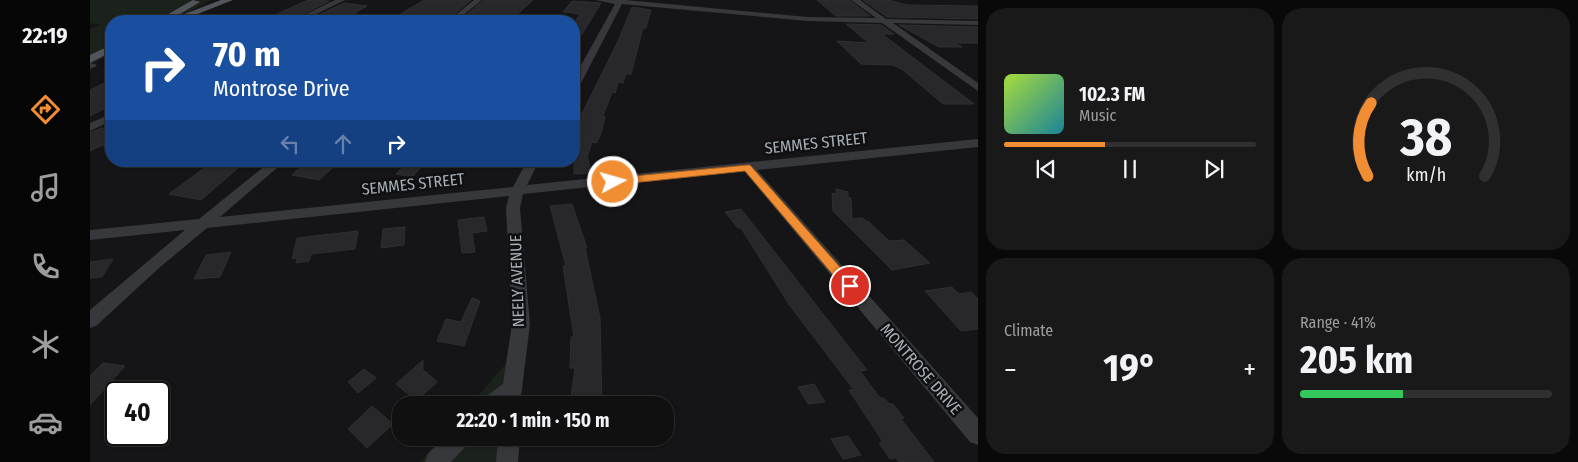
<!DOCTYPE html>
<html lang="en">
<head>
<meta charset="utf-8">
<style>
  body { margin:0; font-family:"Fira Sans Condensed",sans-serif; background:#19191a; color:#f1f3f6; height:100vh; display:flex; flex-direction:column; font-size:19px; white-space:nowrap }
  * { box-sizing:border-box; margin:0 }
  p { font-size:16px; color:#9c9d9f }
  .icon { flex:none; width:28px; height:28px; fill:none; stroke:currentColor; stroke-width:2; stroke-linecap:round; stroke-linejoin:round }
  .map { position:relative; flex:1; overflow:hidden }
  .details { display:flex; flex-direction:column; gap:8px; padding:8px; background:#090909; width:600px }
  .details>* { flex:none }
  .top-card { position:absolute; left:15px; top:15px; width:475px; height:152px; border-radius:20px; box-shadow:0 1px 4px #0004,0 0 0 1px #303031; background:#1a4fa0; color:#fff; overflow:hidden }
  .speed { position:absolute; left:15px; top:381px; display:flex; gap:10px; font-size:25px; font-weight:700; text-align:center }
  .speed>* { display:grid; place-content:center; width:65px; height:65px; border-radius:50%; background:#101011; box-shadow:0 1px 4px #0004,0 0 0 1px #303031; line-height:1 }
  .speed .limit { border:2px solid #111; border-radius:8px; background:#fff; color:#111 }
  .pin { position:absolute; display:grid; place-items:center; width:42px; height:42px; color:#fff; margin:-21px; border:2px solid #fff; border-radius:50%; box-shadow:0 1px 5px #0007 }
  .me { position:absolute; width:55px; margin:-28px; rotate:84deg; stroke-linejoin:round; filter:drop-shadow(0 0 4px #0008) }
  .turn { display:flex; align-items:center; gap:18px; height:105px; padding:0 25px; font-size:22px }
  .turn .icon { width:65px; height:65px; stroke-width:2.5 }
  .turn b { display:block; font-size:35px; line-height:42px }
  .lanes { display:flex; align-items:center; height:48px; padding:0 25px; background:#0003; justify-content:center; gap:25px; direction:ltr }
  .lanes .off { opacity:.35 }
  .big { font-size:38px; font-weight:700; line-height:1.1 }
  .details .tile { flex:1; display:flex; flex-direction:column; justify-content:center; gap:8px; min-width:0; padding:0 18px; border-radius:20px; background:#19191a }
  .details .dial { align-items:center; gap:0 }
  .dial svg { height:130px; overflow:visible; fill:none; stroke:#303031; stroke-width:7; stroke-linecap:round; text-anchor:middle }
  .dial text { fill:#f1f3f6; stroke:none }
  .song { display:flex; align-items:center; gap:15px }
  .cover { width:60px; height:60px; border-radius:8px; background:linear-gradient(135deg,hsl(80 70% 55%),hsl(190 70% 35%)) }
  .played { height:5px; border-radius:2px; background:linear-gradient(90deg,#f18d32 40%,#303031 40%) }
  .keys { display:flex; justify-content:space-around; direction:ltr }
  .heat { display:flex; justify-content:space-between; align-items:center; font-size:28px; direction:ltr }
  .charge { height:8px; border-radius:4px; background:linear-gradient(90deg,#34c759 41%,#303031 0) }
  .details .tiles { flex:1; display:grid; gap:8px; grid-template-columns:repeat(2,1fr) }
  .trip { position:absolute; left:302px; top:396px; width:282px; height:50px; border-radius:20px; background:#101011; box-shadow:0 1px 4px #0004,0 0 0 1px #303031; font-weight:700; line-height:50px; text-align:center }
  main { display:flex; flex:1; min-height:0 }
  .tabs { display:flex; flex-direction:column; width:90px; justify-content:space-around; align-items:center; background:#060607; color:#9c9d9f }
  .tabs .icon { width:35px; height:35px }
  .tabs .current { color:#f18d32 }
  .tabs b { font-size:22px; color:#f1f3f6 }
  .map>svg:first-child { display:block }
</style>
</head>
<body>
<main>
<nav class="tabs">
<b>22:19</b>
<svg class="icon current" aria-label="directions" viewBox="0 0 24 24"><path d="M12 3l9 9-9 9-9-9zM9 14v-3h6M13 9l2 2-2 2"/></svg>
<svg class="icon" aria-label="music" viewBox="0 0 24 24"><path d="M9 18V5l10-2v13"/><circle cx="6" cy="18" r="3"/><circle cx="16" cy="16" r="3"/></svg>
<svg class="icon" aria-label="phone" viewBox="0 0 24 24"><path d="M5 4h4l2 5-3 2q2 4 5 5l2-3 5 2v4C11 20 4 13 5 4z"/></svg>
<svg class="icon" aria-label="climate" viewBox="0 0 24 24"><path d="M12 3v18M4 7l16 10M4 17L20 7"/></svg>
<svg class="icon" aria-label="car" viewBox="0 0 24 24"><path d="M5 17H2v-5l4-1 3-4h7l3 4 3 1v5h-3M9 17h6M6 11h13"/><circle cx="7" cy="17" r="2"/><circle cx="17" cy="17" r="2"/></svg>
</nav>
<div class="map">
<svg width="888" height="462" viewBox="0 0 888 462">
  <rect width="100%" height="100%" fill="#151517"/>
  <g fill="#1b211b">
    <path d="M0 0H121L82 21H21V54L0 65V29L10 25 0 23Z"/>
    <path d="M425 353 418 405H380Z"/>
    <path d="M351 438H413L409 462H330Z"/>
  </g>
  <g fill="#28282b" stroke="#2f2f33">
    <path d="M218 0 239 1 200 21H172Z"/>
    <path d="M334 0H381L356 21 309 15Z"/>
    <path d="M394 0H443L423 18 411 17 407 21H369Z"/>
    <path d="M727 0H759L780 16H746Z"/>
    <path d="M773 0H798L817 5 888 6V19L797 17Z"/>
    <path d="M482 1 511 3 484 47V23L490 14 473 12Z"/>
    <path d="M254 3 277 6 251 21H216Z"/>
    <path d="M542 7 561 10 556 28H553L541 74H536L533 83 528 82 525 93 522 92 513 116 515 117 511 134 506 143 502 142 497 157 502 173 484 174V130L529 39Z"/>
    <path d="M756 24 791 25 804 34H792L884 104H853L813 70 803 65 771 64 747 41 779 43Z"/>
    <path d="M809 25 888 27V43H865L872 47H849Z"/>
    <path d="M21 80V105L0 116V90Z"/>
    <path d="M11 128 21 129V146L13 145 0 151V133Z"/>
    <path d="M217 161H250L229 180 202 175Z"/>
    <path d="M318 161H337L322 177 306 174Z"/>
    <path d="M121 163 148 168 111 200 79 194Z"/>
    <path d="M746 189 758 192V197L761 198 762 219 772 218 779 222 799 241 814 240 840 263 802 270 743 211 742 193 746 194Z"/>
    <path d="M482 204 497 248H495L510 318 512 405H480L485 368H480L481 337H484L473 266H476L460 206Z"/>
    <path d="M651 209 777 370 770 371 790 398H794L799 404H803L814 418 811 419 844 462H809L806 458 800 459 789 443 793 442 759 390H764L698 303 651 228H648L635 212Z"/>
    <path d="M394 217 397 231 382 233 385 252 372 253 368 220Z"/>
    <path d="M315 227 314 245 291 248 293 229Z"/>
    <path d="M268 231 265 249 221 254 219 261 206 263 207 258 202 259 207 238Z"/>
    <path d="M141 252 130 277 104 279 116 255Z"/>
    <path d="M23 259 12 277 0 278V262Z"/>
    <path d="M862 287 869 294 881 292 888 299V329L871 331 835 291Z"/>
    <path d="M382 298 390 301 374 346 347 341 356 319 371 322Z"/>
    <path d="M333 360V375L335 371 347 382 322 405 324 399 306 384Z"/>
    <path d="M13 363 35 366 0 405V376Z"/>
    <path d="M274 369 286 378 268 393 258 382Z"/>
    <path d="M724 384 735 402 718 404 708 387Z"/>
    <path d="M282 406 303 424 277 448 258 429Z"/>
    <path d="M758 436 771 455 753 459 741 439Z"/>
  </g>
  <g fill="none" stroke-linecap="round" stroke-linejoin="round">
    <g fill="#36383c" fill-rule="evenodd">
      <path d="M245 0H255L212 21H202Z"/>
      <path d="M384 0H392L366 21H358Z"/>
      <path d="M505 0H535L717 17 786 18 761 0H770L796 19 888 21V25L803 23 888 83V91L792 23 717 21 532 4 489 87 484 90V78L525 4Z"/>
      <path d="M111 17 133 21H108V17Z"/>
      <path d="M0 63 5 64 7 66 0 69Z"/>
      <path d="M21 114V121L0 131V123Z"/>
      <path d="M888 139V147L667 170 888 418V445L880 442 654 171 433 194 430 208 440 324 430 405H391L394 398 413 384 422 324 416 208 419 196 117 228 69 268 6 326 0 328V310L95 230 0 240V230L109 219 181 161H195L130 217 423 187 437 161H449L437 185Z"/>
      <path d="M353 438H379L376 446 361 462H335L338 454Z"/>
      <path d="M408 438H430L428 462H406Z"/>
    </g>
    <g fill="#52555b" fill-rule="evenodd">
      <path d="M103 0 110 2 78 21H66Z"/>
      <path d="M131 0H143L100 17 92 15Z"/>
      <path d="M21 45V52L0 63V55Z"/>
    </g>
  </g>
  <path fill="#f18d32" stroke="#9d5c20" d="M657 165H660L764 283 766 286 764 289H755L655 171 523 185 518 182 523 178Z"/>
  <g text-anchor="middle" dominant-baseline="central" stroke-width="5" stroke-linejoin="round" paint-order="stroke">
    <g font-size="16" fill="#a7afb7" stroke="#101012">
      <text transform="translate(726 143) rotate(-6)">SEMMES STREET</text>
      <text transform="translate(323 184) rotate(-6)">SEMMES STREET</text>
      <text transform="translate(427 281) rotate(-92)">NEELY AVENUE</text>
      <text transform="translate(831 369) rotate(49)">MONTROSE DRIVE</text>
    </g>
  </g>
</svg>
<div class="speed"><div class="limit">40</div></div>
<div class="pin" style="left:760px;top:286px;background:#d93025"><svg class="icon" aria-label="arrive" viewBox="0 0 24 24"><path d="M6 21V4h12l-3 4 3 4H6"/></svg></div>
<svg class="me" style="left:523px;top:182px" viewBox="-20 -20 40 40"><circle r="17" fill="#f18d32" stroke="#fff" stroke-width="3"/><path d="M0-11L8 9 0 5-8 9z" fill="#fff"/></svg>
<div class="trip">22:20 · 1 min · 150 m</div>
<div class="top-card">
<div class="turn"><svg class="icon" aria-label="right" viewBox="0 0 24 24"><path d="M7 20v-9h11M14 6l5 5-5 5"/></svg><div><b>70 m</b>Montrose Drive</div></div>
<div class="lanes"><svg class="icon off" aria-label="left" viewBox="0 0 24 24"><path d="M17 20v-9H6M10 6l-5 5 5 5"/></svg><svg class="icon off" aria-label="ahead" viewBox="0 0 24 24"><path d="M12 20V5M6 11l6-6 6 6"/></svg><svg class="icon" aria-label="right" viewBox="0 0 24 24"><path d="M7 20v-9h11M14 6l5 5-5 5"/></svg></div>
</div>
</div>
<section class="details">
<div class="tiles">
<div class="tile">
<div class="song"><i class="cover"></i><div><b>102.3 FM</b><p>Music</p></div></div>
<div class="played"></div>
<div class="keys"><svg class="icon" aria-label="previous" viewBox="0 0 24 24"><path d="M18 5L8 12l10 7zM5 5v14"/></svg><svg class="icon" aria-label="pause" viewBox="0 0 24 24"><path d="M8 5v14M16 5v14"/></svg><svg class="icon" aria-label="next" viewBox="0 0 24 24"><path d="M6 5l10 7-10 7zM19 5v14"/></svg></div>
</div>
<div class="tile dial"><svg viewBox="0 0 100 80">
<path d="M14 69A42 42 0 1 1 86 69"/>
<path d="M14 69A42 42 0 0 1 16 24" stroke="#f18d32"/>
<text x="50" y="56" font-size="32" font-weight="700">38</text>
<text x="50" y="72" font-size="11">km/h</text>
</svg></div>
<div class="tile"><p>Climate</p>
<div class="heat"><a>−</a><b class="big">19°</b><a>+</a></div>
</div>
<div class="tile"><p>Range · 41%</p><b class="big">205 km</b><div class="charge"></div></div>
</div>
</section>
</main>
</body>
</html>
